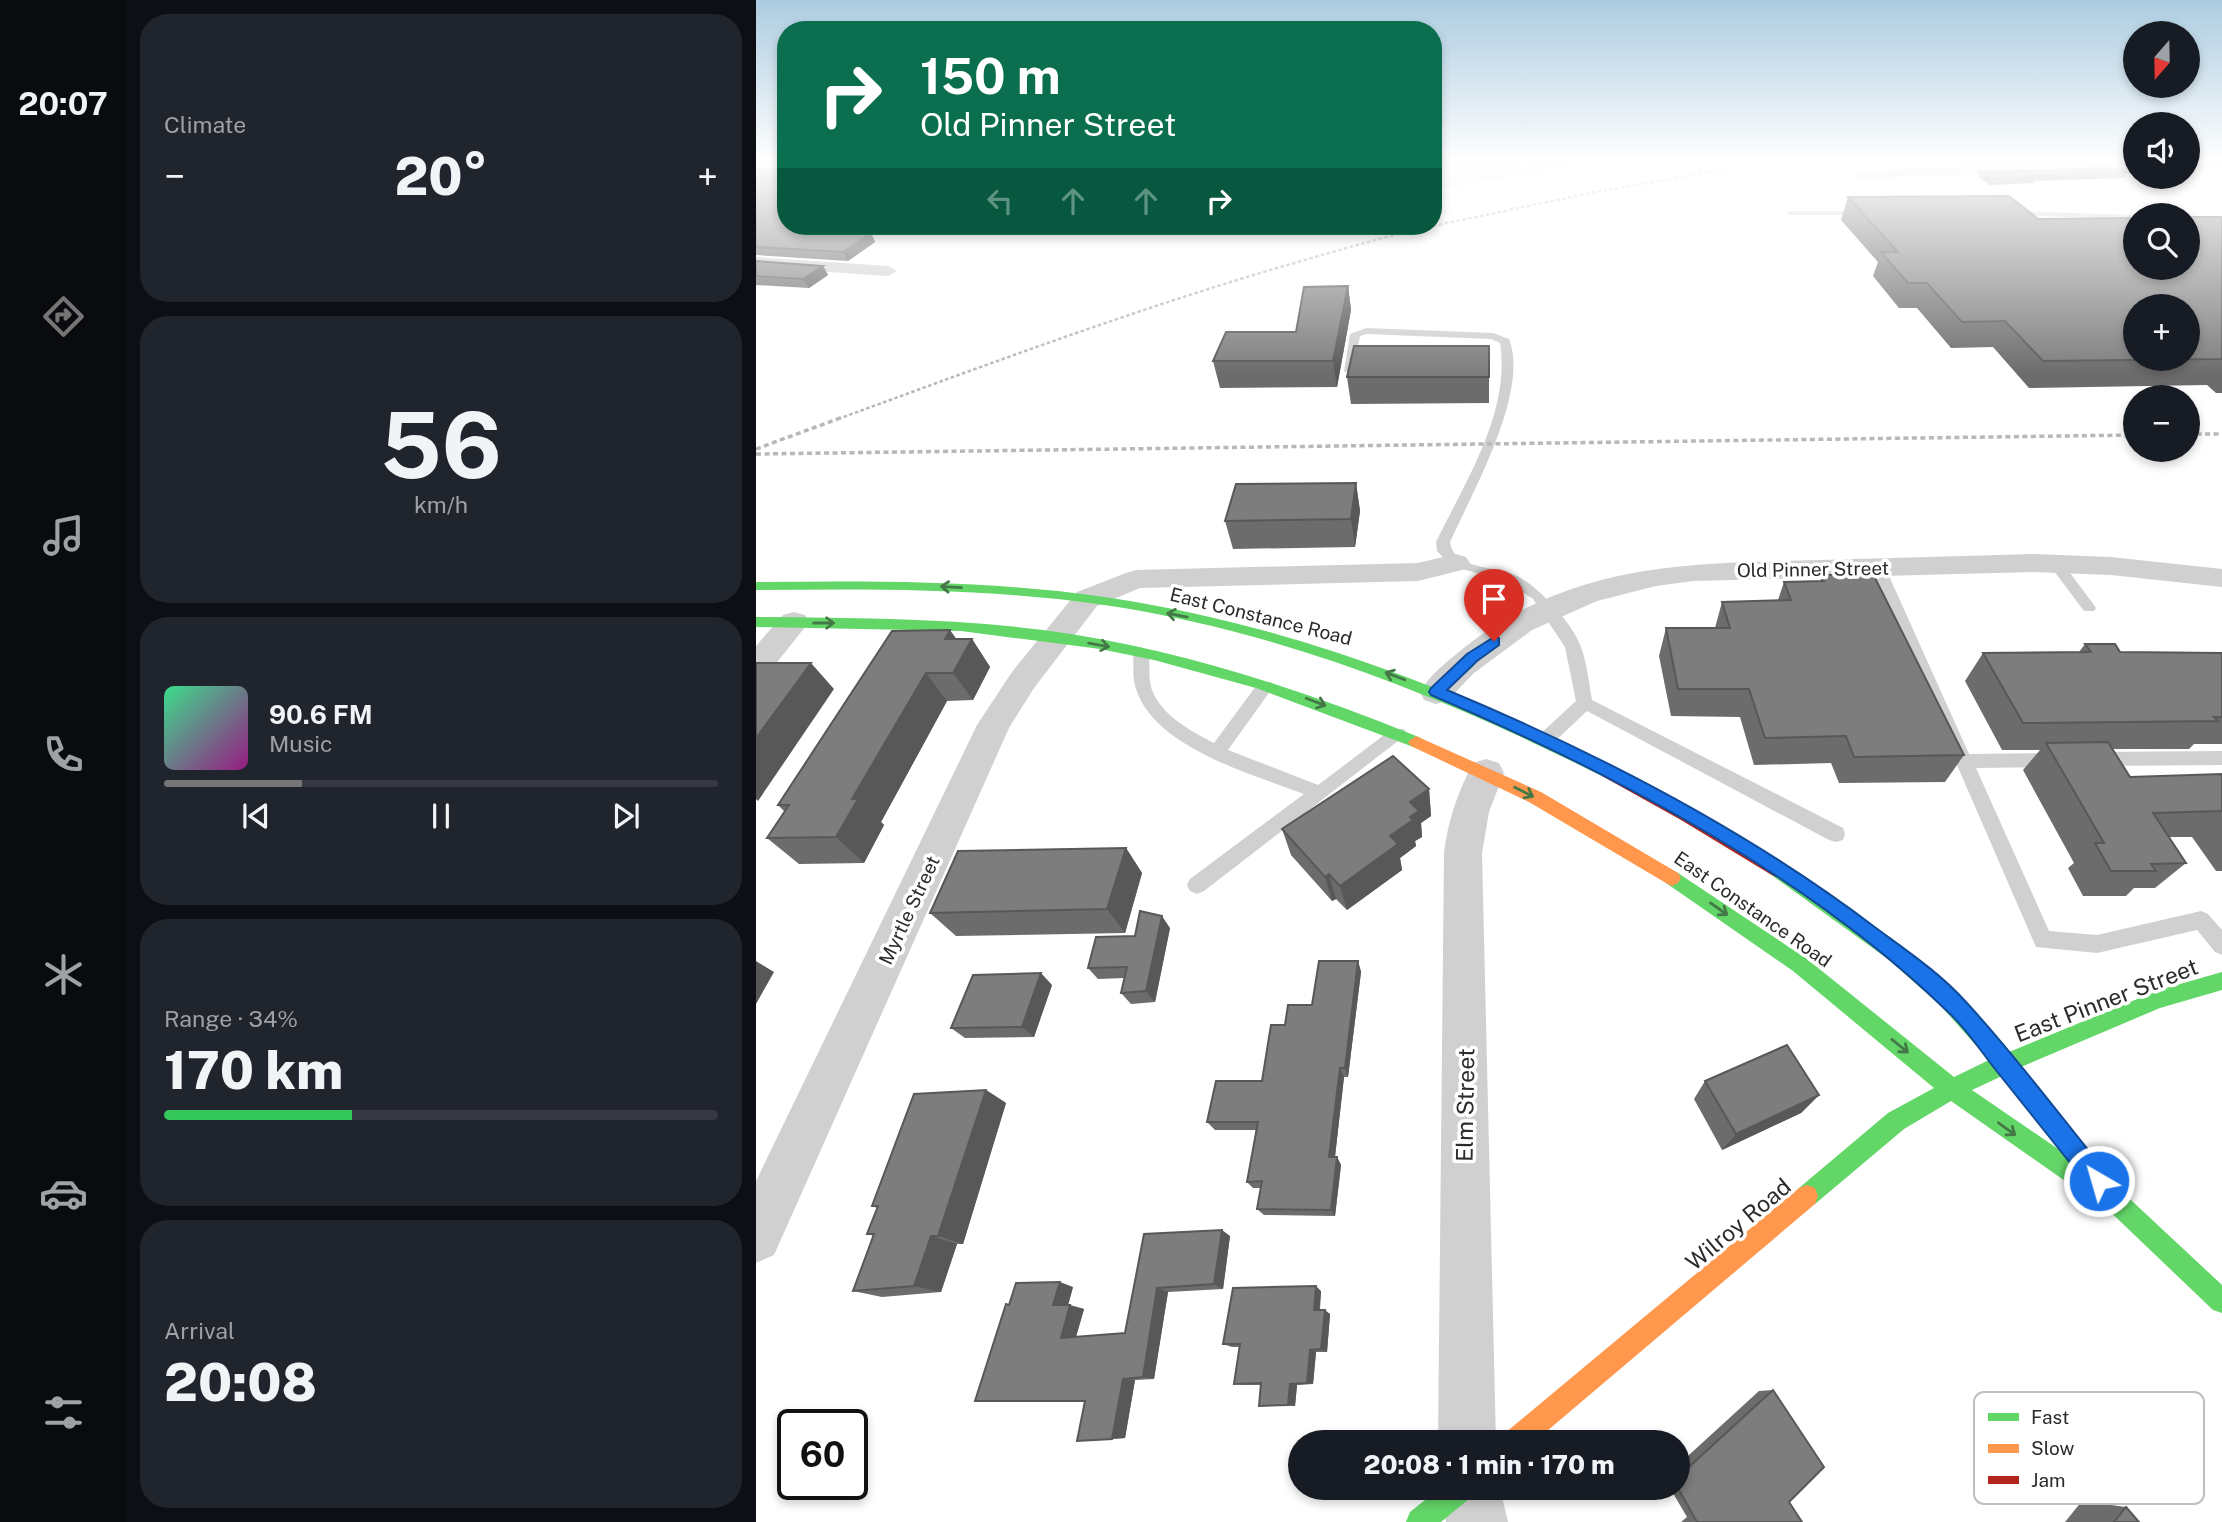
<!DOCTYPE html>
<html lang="en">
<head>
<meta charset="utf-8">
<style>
  body { margin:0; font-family:"Public Sans",sans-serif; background:#20242c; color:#f1f3f6; height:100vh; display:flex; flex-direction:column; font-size:26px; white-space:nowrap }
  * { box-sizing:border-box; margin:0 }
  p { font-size:23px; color:#9ea1a6 }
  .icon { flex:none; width:38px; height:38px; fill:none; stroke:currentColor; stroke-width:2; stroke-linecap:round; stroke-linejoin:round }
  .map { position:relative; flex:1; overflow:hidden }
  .side { display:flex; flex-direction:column; gap:14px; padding:14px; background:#0d0f14; width:630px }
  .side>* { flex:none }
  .banner { position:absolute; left:21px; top:21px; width:665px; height:214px; border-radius:28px; box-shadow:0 4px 10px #0003; background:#0b6e4f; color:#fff; overflow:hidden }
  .needle { width:46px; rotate:200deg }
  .controls { position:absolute; left:1367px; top:21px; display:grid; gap:14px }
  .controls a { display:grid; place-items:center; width:77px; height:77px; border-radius:50%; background:#171b24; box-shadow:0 4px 10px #0003; font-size:35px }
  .speed { position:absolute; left:21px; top:1409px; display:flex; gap:14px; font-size:35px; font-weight:700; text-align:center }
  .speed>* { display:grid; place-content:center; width:91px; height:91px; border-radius:50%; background:#171b24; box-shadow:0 4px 10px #0003; line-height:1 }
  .speed .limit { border:4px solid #111; border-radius:10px; background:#fff; color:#111 }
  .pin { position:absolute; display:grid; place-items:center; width:60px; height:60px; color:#fff; margin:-72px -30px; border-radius:50% 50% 50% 0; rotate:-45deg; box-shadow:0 0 7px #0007 }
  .pin .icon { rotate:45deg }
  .me { position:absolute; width:77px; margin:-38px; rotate:322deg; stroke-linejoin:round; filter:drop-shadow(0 0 5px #0008) }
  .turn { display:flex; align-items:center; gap:24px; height:147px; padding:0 28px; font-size:32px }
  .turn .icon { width:91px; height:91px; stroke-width:2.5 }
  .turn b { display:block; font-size:49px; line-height:60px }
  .lanes { display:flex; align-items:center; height:66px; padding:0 28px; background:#0003; justify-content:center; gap:35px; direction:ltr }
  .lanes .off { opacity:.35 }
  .big { font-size:52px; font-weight:800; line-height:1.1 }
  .side .card { flex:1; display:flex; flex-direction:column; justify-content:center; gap:10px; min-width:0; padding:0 24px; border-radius:28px; background:#20242c }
  .side .dial { align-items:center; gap:0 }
  .dial b { font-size:91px; line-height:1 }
  .song { display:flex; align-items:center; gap:21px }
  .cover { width:84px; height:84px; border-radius:10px; background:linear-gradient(135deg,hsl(150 70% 55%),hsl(310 70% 35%)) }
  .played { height:7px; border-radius:4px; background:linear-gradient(90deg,#757575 25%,#363941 25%) }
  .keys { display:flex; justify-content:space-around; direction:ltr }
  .heat { display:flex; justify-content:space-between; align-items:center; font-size:38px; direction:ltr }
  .charge { height:10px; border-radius:5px; background:linear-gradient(90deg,#34c759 34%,#363941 0) }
  .trip { position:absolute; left:532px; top:1430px; width:402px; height:70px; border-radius:35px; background:#171b24; box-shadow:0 4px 10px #0003; font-weight:800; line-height:70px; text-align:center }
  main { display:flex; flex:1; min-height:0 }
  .dock { display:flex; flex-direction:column; width:126px; justify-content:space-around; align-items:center; background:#090b0e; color:#9ea1a6 }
  .dock .icon { width:49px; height:49px }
  .dock .on { color:#757575 }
  .dock b { font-size:32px; color:#f1f3f6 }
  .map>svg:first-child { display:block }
</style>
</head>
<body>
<main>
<nav class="dock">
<b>20:07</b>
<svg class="icon on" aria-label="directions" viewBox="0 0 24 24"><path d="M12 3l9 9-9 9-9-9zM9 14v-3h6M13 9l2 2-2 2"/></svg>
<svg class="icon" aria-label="music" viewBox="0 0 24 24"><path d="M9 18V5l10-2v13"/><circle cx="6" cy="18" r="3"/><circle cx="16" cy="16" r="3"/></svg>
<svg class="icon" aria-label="phone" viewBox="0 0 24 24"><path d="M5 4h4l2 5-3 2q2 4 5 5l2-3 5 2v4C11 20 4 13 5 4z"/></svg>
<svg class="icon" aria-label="climate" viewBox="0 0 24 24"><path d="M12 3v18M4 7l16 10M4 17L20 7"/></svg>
<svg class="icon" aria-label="car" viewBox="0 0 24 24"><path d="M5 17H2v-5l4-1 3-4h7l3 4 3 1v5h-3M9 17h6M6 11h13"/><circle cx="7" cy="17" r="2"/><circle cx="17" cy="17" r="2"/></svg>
<svg class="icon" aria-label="filters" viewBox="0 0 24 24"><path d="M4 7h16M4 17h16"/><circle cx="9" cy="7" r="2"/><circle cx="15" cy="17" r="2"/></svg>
</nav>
<section class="side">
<div class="card"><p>Climate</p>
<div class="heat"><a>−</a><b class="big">20°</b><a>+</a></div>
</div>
<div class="card dial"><b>56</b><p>km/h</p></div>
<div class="card">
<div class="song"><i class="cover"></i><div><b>90.6 FM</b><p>Music</p></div></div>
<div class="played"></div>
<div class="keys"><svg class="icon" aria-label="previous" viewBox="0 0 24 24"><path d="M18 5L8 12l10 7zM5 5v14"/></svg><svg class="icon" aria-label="pause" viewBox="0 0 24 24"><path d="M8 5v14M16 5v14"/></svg><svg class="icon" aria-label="next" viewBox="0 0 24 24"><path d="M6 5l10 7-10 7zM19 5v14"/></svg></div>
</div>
<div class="card"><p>Range · 34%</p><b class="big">170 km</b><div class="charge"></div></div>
<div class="card"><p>Arrival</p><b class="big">20:08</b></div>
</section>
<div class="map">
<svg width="1466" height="1522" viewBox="0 0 1466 1522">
  <rect width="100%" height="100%" fill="#fff"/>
  <path fill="#f3eaf3" d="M677 161H853L677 190Z"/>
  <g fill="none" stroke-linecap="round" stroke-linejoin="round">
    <g fill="#d0d0d0" fill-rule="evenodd">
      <path d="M1031 211H1110L1114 213 1110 215H1034Z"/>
      <path d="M1253 211 1379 215H1382H1379V219L1250 215Z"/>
      <path d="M610 328 737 333 753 339C774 391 716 493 694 542 697 570 741 566 761 576 783 587 817 624 825 647 831 663 833 683 836 700L1087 828 1089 834 1087 840 1080 842 1073 840 831 711 795 745H783L780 740 783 735 820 701 809 647 777 599 750 581 695 566 681 551 680 542C709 482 755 412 744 343L735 339 610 334 604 336 597 370 588 372 594 334Z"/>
      <path d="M1300 560 1305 561 1338 605 1340 608 1338 611H1328L1295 567V561Z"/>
      <path d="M1122 563 1129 567 1213 754 1298 753 1304 755 1307 760 1304 765 1298 767 1220 768 1293 931 1341 935 1445 911 1452 914 1466 930V955L1459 952 1441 930 1341 953 1280 947 1115 567Z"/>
      <path d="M385 647 393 652C394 664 392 679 396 690 406 716 435 731 458 743L503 682H515L517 686 515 690 472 750 562 785 636 729H648L651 734 448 891 441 894 434 891 431 885 434 879 548 794C496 774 399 748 380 689 376 678 378 664 377 652Z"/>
      <path d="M1466 751V765L1340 766 1334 764 1331 759 1334 754 1340 752Z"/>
    </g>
    <g fill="#d0d0d0" fill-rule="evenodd">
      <path d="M1432 161H1466V168L1432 169Z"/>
      <path d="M1379 162V170L1105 178 1098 174 1105 170Z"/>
      <path d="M0 257 132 266 141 271 132 276 0 267Z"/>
      <path d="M700 554 710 557 714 563 710 569 662 581 384 588 341 606 278 688 253 728 18 1255 0 1263V1181L221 725 256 672 321 592 370 573 380 570 662 563Z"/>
      <path d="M1277 554 1355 557 1466 569V587L1355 575 1277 572 937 581 900 586 841 601 776 630 718 673 692 700 680 704 668 700 664 692C674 674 693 660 709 647 817 562 934 563 1064 560 1135 558 1206 556 1277 554Z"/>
      <path d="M38 612 49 615 53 622 11 675 0 678V646L27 615Z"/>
      <path d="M730 759 743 763 748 773 733 812 726 853 740 1442H682L688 853C692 820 702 792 717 763Z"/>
      <path d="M684 1488H744L752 1522H690Z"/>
    </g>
    <g fill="#63d668" fill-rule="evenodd">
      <path d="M0 582C116 581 233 580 348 597 528 623 696 688 858 768L860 772 858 776H846C688 697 524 631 348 605 233 588 116 589 0 590Z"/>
      <path d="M0 617C96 618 192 618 287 630 418 647 544 689 665 738L668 742 660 748 500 688 398 660 344 649 205 631 0 627Z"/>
      <path d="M1020 861 1146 947 1198 991 1253 1052 1403 990 1466 972V990L1404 1008 1265 1067 1361 1187 1466 1285V1313L1457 1310 1345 1203 1336 1191 1330 1193 1322 1190 1195 1101 1148 1129 1059 1204 1051 1207 1043 1204 1040 1196 1043 1188 1132 1113 1178 1088 1037 971 910 883 907 878 910 873 916 870 922 873 1051 959 1198 1077 1233 1060 1184 1005 1132 959 1014 874 1011 869 1014 864ZM1246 1076 1305 1151 1216 1090Z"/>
      <path d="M684 1488H718L714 1498 685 1522H650L654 1512Z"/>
    </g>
    <g fill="#ff974d" fill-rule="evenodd">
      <path d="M660 736 785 792 922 873 925 878 922 883 916 886 910 883 773 802 655 746 652 742Z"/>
      <path d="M1051 1185 1059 1188 1062 1196 1059 1204 778 1442H745L749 1433 1043 1188Z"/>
    </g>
    <path fill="#b3261e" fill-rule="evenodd" d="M852 766 937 810 1026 864 1029 869 1026 874 1020 877 1014 874 925 820 846 776 844 772 846 768Z"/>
    <g stroke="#b8b8b8" stroke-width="2.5" stroke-dasharray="3.5 2.5" stroke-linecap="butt">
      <path d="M677 226 844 191 1019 161"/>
      <path d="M82 419C230 365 377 310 528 266 577 252 626 237 676 226"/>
    </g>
    <g stroke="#b8b8b8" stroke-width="3.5" stroke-dasharray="5 3.5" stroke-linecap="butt">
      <path d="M1432 434H1466"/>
      <path d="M0 449 87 417"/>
      <path d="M0 454 1379 435"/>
    </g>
  </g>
  <g fill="#6c6c6c">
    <path d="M0 161H30L84 231 115 233 119 242 92 261 0 255V168L25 169 28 166V163H0Z"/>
    <path d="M1199 161H1312L1203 165Z"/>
    <path d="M1224 172H1371L1368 178 1278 181 1277 183 1234 185 1222 177Z"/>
    <path d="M1092 197 1282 219 1466 217V393H1460L1451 385 1273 388 1237 347 1195 348 1161 308H1143L1117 276 1122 262 1085 220Z"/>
    <path d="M0 261 67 266 72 275 53 288 0 285Z"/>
    <path d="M592 286 595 310 581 387 464 388 457 361 540 332Z"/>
    <path d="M733 346V403L595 404 591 377Z"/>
    <path d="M600 483 604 511 599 547 477 549 469 521Z"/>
    <path d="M1071 575 1208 755 1189 782 1083 783 1075 763 998 765 984 717 915 716 903 656 910 628H959L966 602 1022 600 1028 582 1064 581 1066 577H1070Z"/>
    <path d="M200 639H216L234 667 217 700 191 701 125 822 128 825 108 863 43 864 11 838 29 812 22 805Z"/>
    <path d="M1329 644 1364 652 1466 653V744H1438L1433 749H1356L1374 777 1466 774V871H1460L1436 837H1413L1430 863 1399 888H1378L1370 896H1327L1312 868 1318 863 1267 770 1284 750H1246L1209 681 1227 653 1323 652Z"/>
    <path d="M673 789 675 816 665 823 666 837 659 841 660 846 644 858 646 870 591 910 580 899 576 901 535 855 526 829Z"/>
    <path d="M370 848 386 873 369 933 200 936 174 913Z"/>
    <path d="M414 928 399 1002 375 1004 365 993 369 978 342 979 332 968 379 936Z"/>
    <path d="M602 961 605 972 592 1077H588L579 1157H581L585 1165 579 1216 508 1215 501 1209 505 1188H497L491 1182 500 1130H459L451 1122 506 1081 529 1025 556 1005Z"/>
    <path d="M296 985 278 1037 209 1038 195 1028Z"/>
    <path d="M949 1081 1063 1095 1045 1113 966 1150 938 1099Z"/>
    <path d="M230 1090 250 1103 207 1244H201L185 1292 126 1297 97 1291 118 1236 111 1234 121 1208 116 1206Z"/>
    <path d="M388 1234 474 1236 467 1289 412 1292 398 1379 379 1380 369 1438 321 1441 329 1402 219 1401 253 1305 317 1287 312 1305 328 1309 320 1337 369 1333Z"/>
    <path d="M565 1291 564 1310 574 1314 571 1352H560L557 1384 541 1385 539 1406H503L505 1385H487L478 1384 484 1347H476L467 1344Z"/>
    <path d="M1017 1390 1033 1502 1046 1522H925L931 1517 914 1488H922V1465L1003 1391Z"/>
    <path d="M1326 1501 1370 1507 1383 1522H1309Z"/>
  </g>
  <g fill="#585858">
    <path d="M75 226H93L72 239 67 230Z"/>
    <path d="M115 233 119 242 92 261 87 252Z"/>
    <path d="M67 266 72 275 53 288 47 279Z"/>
    <path d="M592 286 595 310 581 387 577 361Z"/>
    <path d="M600 483 604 511 599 547 595 519Z"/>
    <path d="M194 630 209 651 216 639 234 667 217 700 197 673 189 639Z"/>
    <path d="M55 663 78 689 2 801 0 799V738Z"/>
    <path d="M170 673 191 701 125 822 128 825 108 863 80 837 96 799Z"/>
    <path d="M673 789 675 816 665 823 666 837 659 841 660 846 644 858 646 870 591 910 584 886 654 802Z"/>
    <path d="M370 848 386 873 369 933 351 909Z"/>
    <path d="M573 874 580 899 576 901 569 877Z"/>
    <path d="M406 916 414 928 399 1002 390 991Z"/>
    <path d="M0 961 18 972 0 1004Z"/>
    <path d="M602 961 605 972 592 1077 589 1068Z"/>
    <path d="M285 973 296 985 278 1037 266 1027Z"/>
    <path d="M584 1068 588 1077 578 1165 573 1157Z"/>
    <path d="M230 1090 250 1103 207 1244 182 1236Z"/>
    <path d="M1063 1095 1045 1113 966 1150 980 1134Z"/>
    <path d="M581 1157 585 1165 579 1216 575 1210Z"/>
    <path d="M466 1230 474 1236 467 1289 458 1284Z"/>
    <path d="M175 1236 201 1244 185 1292 158 1286Z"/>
    <path d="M304 1282 317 1287 311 1309 297 1305Z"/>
    <path d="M560 1286 565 1291 563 1314 558 1310Z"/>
    <path d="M401 1288 412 1292 398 1379 387 1377Z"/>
    <path d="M314 1305 328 1309 319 1340 305 1338Z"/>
    <path d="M569 1310 574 1314 571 1352 565 1349Z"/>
    <path d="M554 1350 560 1352 557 1384 551 1383Z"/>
    <path d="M367 1379 379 1380 369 1438 356 1439Z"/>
    <path d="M534 1384 541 1385 539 1406 532 1405Z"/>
  </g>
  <g fill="#7d7d7d" stroke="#585858" stroke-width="2" fill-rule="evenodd">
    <path d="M27 161H30V226H75L67 230 115 233 87 252 0 247V168L25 169 28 166Z"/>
    <path d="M1363 168 1371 172 1276 176 1279 178 1236 179 1224 172Z"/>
    <path d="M1253 196 1282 219 1379 218V268H1432V217H1466V359L1287 361 1249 321 1206 322 1171 283H1152L1125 252H1142L1092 197ZM1379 306H1432V359H1379Z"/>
    <path d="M0 261 67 266 47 279 0 276Z"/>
    <path d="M592 286 577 361H457L470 332H540L548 287Z"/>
    <path d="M598 346H733V377H591Z"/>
    <path d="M600 483 595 519 469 521 480 484Z"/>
    <path d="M1117 574 1208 755 1098 757 1090 736 1009 738 993 689H922L910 628H974L966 602 1035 600 1028 582 1068 581 1066 577H1072L1071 575Z"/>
    <path d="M194 630 189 639H216L197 673H170L96 799H102L80 837 11 838 33 805H22L136 631Z"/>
    <path d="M1329 644H1359L1364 652 1466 653V717H1458L1462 721 1267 723 1227 653 1335 652Z"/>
    <path d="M0 663H55L0 738Z"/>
    <path d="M1352 742 1374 777 1466 774V811L1397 813 1430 863 1395 864 1400 871H1355L1339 843H1348L1290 743Z"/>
    <path d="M637 756 673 789 654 802 663 811 654 817 657 820 634 836 642 844 584 886 573 874 569 877 526 829Z"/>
    <path d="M370 848 351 909 174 913 202 851Z"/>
    <path d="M384 911 406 916 390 991 365 993 371 967 332 968 340 937 379 936Z"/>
    <path d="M563 961H602L589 1068H584L573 1157H581L575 1210 501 1209 506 1181 491 1182 502 1122H451L460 1081H506L515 1025H529L532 1005H556Z"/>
    <path d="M285 973 266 1027 195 1028 217 975Z"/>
    <path d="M1031 1045 1063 1095 980 1134 949 1081Z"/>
    <path d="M230 1090 182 1236H175L158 1286 97 1291 118 1234H111L122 1206H116L158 1094Z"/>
    <path d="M466 1230 458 1284 401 1288 387 1377 367 1379 356 1439 321 1441 329 1401H219L250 1304 253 1305 260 1283 304 1282 297 1305H314L305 1338 369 1333 388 1234Z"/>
    <path d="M560 1286 558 1310H569L565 1349 554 1350 551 1383 534 1384 532 1405 503 1406 505 1383 478 1384 484 1344H467L477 1288Z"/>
    <path d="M1017 1390 1068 1467 1033 1502 1046 1522H941L922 1488V1477Z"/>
    <path d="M1370 1507 1383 1522H1358Z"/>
  </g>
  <defs><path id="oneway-shaft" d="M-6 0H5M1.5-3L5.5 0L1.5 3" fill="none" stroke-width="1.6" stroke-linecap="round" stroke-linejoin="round" transform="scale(1.75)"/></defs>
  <g stroke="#447846">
    <use href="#oneway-shaft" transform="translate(195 587) rotate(-177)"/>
    <use href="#oneway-shaft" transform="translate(421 615) rotate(-169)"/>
    <use href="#oneway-shaft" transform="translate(68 623)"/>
    <use href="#oneway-shaft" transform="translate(343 645) rotate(10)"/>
    <use href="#oneway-shaft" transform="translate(639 676) rotate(-159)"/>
    <use href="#oneway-shaft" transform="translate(560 702) rotate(21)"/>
    <use href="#oneway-shaft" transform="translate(768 792) rotate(27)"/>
    <use href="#oneway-shaft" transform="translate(963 909) rotate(35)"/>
    <use href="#oneway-shaft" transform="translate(1144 1046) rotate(39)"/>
    <use href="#oneway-shaft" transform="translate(1251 1129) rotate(36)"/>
  </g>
  <linearGradient id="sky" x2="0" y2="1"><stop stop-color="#accce0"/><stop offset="0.43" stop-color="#fff"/><stop offset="1" stop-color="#fff" stop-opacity="0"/></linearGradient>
  <rect width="1466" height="374" fill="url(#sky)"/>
  <path fill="#1a73e8" stroke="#114b97" stroke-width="2" d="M738 637 743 638V645L721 661 691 690C842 753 990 829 1120 928 1151 951 1184 973 1210 1002 1260 1056 1304 1116 1351 1173L1354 1181 1351 1189 1343 1193 1335 1189C1303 1149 1271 1109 1239 1069 1224 1050 1210 1028 1192 1012 1053 876 853 771 675 695L673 692 675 688 711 654Z"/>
  <g text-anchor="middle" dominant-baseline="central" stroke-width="7" stroke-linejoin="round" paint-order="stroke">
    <g font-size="19" fill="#2b2b2b" stroke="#fff">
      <text transform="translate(1057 569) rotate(-1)">Old Pinner Street</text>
      <text transform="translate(505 616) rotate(14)">East Constance Road</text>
      <text transform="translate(997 909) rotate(35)">East Constance Road</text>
      <text transform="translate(153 910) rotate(-65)">Myrtle Street</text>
    </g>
    <g font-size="23" fill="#2b2b2b" stroke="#fff">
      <text transform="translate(1350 1000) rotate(-21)">East Pinner Street</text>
      <text transform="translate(709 1105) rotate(-89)">Elm Street</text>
      <text transform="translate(982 1224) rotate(-40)">Wilroy Road</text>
    </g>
  </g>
  <rect x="1218" y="1392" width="230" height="112" rx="10" fill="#fff" stroke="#bfbfbf" stroke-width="2"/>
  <rect x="1232" y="1413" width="31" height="8" fill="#63d668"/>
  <rect x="1232" y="1444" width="31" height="9" fill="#ff974d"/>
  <rect x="1232" y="1476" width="31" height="8" fill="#b3261e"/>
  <g font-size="19" fill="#2b2b2b">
    <text x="1275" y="1424">Fast</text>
    <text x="1275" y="1455">Slow</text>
    <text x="1275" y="1487">Jam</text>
  </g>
</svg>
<div class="controls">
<a><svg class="needle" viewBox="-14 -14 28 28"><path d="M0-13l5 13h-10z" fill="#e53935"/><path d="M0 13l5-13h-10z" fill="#9ea1a6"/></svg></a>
<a><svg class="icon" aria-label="sound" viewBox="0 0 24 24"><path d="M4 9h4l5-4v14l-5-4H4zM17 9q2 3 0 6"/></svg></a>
<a><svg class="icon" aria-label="search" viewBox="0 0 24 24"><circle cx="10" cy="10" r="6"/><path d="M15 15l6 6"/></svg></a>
<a>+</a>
<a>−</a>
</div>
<div class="speed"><div class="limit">60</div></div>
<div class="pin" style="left:738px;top:641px;background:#d93025"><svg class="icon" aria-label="arrive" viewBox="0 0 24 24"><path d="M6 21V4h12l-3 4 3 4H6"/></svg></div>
<svg class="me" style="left:1343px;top:1181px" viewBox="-20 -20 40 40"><circle r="17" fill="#1a73e8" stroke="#fff" stroke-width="3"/><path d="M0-11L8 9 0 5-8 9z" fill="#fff"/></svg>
<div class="trip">20:08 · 1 min · 170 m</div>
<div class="banner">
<div class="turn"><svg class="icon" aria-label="right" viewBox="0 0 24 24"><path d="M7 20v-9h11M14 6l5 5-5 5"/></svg><div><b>150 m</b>Old Pinner Street</div></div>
<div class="lanes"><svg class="icon off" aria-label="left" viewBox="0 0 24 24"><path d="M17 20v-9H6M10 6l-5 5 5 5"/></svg><svg class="icon off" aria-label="ahead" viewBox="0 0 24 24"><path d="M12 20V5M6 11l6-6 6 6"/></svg><svg class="icon off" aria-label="ahead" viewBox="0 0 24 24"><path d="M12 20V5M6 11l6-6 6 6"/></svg><svg class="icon" aria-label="right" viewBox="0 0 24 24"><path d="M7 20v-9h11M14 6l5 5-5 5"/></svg></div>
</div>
</div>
</main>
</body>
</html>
